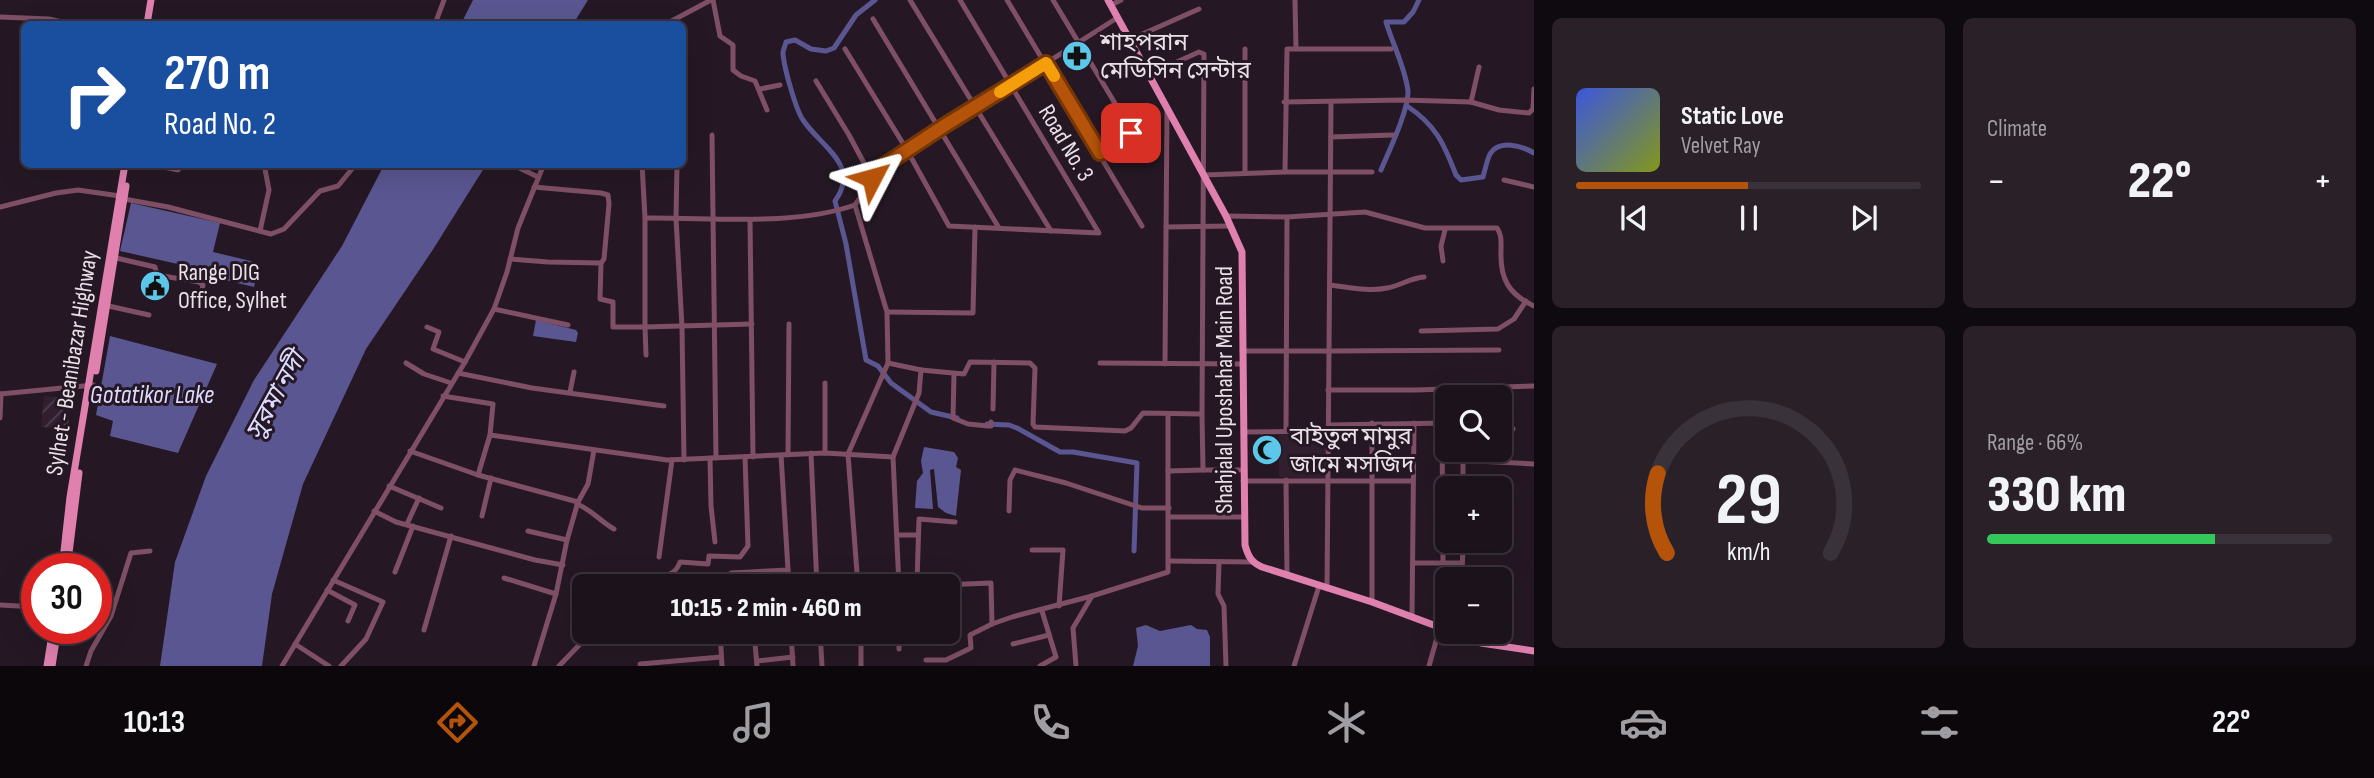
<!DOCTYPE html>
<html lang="en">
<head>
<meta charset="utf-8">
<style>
  body { margin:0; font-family:"Sofia Sans Condensed","Noto Sans Bengali",sans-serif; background:#292028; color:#f1f3f6; height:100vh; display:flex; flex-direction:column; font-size:26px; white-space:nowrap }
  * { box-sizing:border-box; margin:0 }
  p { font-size:23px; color:#a09ea3 }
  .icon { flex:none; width:38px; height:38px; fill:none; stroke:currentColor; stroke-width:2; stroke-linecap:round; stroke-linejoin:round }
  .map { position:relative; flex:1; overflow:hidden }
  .side { display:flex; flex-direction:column; gap:18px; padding:18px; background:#0f0a0f; width:840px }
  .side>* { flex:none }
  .guide { position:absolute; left:21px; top:21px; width:665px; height:147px; border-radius:10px; box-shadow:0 7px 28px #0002,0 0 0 2px #3a323a; background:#1a4fa0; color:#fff; overflow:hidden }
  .controls { position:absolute; left:1435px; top:385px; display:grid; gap:14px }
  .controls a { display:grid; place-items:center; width:77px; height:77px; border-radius:10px; background:#1c121b; box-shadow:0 7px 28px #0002,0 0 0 2px #3a323a; font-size:35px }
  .speed { position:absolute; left:21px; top:553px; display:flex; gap:14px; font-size:35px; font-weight:700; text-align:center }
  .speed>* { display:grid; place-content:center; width:91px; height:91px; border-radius:50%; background:#1c121b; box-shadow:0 7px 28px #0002,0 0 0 2px #3a323a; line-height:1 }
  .speed .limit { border:10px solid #d22; background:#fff; color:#111 }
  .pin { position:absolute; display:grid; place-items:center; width:60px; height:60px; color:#fff; margin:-30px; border-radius:14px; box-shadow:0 4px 10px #0006 }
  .me { position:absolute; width:77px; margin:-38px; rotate:51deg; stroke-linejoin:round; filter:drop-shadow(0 0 5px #0008) }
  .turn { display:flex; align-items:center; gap:24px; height:147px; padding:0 28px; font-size:32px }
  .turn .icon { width:91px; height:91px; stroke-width:2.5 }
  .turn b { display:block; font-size:49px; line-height:60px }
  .big { font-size:52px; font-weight:800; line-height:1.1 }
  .side .widget { flex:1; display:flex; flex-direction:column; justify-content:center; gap:10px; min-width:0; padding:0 24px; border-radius:10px; background:#292028 }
  .side .dial { align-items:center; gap:0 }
  .dial svg { height:182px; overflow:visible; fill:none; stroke:#3a323a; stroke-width:7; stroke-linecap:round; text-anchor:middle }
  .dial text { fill:#f1f3f6; stroke:none }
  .song { display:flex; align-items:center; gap:21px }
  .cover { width:84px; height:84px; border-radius:10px; background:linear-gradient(135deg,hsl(230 70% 55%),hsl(70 70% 35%)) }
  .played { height:7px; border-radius:4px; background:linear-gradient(90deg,#b45309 50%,#3a323a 50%) }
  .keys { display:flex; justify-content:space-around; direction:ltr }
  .heat { display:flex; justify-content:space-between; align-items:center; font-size:38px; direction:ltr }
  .charge { height:10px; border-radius:5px; background:linear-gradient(90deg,#34c759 66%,#3a323a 0) }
  .side .tiles { flex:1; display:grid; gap:18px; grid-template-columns:repeat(2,1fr) }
  .trip { position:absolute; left:572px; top:574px; width:388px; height:70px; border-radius:10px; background:#1c121b; box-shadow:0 7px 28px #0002,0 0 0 2px #3a323a; font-weight:800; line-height:70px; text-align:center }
  .tabs { display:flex; height:112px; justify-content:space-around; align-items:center; background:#0b070b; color:#a09ea3 }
  .tabs .icon { width:49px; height:49px }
  .tabs .on { color:#b45309 }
  .tabs b { font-size:32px; color:#f1f3f6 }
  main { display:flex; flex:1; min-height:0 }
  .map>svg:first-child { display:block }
</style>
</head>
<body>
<main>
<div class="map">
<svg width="1534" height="666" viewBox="0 0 1534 666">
  <defs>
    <pattern id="industrial-furrows" width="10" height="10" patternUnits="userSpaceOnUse" patternTransform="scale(1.75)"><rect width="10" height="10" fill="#311f30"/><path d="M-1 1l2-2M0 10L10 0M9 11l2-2" fill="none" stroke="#4f3f4e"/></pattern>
  </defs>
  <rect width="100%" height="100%" fill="#251824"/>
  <path fill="#311f30" d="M1279 435H1325V479L1279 477Z"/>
  <path fill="url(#industrial-furrows)" d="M44 396 70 398 68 429 41 427Z"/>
  <g fill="#5a5691">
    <path d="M473 0H588L573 24H461Z"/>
    <path d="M384 165H486L432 251 366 349 303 484 272 594 262 666H160L175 562 206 476 254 380 342 246Z"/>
    <path d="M131 203 220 223 213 252 259 263 254 287 221 279 222 274 120 251Z"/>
    <path d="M536 320 576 330 578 333 576 342 533 336Z"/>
    <path d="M110 336 217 364 178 453 110 436 113 421 96 415Z"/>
    <path d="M924 447 954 452 958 458 956 467 961 470 956 516 946 513 938 507 934 469 930 470 933 509 915 508 917 481 923 473 921 461Z"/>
    <path d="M1146 625 1160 631 1191 625 1197 629 1207 630 1210 637V666H1133L1138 646 1136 628Z"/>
  </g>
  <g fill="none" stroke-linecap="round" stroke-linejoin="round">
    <g stroke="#5a5691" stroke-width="5">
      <path d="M875 0 856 15 834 48 826 51 811 49 795 40 786 42C786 43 783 51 783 52 783 65 796 110 803 120 821 147 861 165 835 201L846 244 866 360 878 366 891 383 931 412 957 418"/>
      <path d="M1407 106C1436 125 1444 144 1456 175L1461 180 1483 177C1485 170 1487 160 1490 154 1499 139 1522 146 1534 153"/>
      <path d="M1381 170C1389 151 1409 109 1408 91 1405 67 1393 45 1386 22H1404L1413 12 1419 0"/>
      <path d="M987 424 1009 425 1017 428 1060 452H1073L1137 463 1134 551"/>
    </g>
    <g stroke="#7e4f65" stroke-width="5">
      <path d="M713 0 720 36 733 45V70L741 76 755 81 767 110"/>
      <path d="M910 0 1051 231"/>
      <path d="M1007 0 1142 226"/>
      <path d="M1053 0 1131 130V133L1100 153"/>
      <path d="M1295 0 1296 49"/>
      <path d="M1111 5 1121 0"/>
      <path d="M0 17 49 19 70 24"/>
      <path d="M873 19 999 228"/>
      <path d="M435 24 444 0"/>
      <path d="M666 24 711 0"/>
      <path d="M1129 40 1199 9"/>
      <path d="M845 49 907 150 949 226 1099 233 960 0"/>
      <path d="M1148 75 1199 52 1204 54 1202 414"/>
      <path d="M816 81 849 135 872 178"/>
      <path d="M760 89 780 85"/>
      <path d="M1284 102 1404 100 1471 102 1499 110 1529 113 1533 109 1534 89"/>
      <path d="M1331 102 1329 351 1499 350"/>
      <path d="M1471 102 1479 67"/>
      <path d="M712 135 716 458"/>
      <path d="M1331 137 1393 135"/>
      <path d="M150 164 178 170 183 164"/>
      <path d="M511 164 538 177"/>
      <path d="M642 164 645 218V327L752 324"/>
      <path d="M677 164 676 218 682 327 684 460"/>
      <path d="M1285 172 1287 49H1391"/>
      <path d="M1245 173V49"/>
      <path d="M1204 175 1285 172H1372"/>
      <path d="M1504 180 1534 187"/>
      <path d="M855 205 887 312 888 363 848 454 858 586"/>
      <path d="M0 207 56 193 78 190 120 196 124 199 168 207 271 234 284 229 320 191 338 186 356 164"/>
      <path d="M1226 216 1287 217 1365 212 1425 228H1497C1502 235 1501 242 1501 251 1500 278 1508 294 1534 306"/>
      <path d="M645 218C712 217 791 227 855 205L881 168 1117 18"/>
      <path d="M750 220 753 457"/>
      <path d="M1166 227 1231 226"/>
      <path d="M260 231 269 190 264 164"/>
      <path d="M112 257 155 267 157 275 199 282 203 285 199 304"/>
      <path d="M510 259 548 262 601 263 604 259 609 204 608 195 601 193 534 187"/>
      <path d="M1443 261 1441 246 1445 230"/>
      <path d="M601 263 600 299 613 302V327H645L646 355"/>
      <path d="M1330 285C1348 287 1369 292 1387 288 1400 286 1410 278 1424 277"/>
      <path d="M104 305 149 315"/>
      <path d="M494 309 568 325"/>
      <path d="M887 312 973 313 975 227"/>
      <path d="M427 327 439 332 433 349 465 362"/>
      <path d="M1421 331 1498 329 1514 319 1526 301"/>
      <path d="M1242 351H1329L1327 589"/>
      <path d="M406 363 424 374 451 383"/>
      <path d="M888 363 921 370"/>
      <path d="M1100 363 1242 364"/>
      <path d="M1165 364 1167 109"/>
      <path d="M458 373 532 388 664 406"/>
      <path d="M954 374 953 418 968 424 988 426H991V422"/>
      <path d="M825 383V453"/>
      <path d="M1328 390H1416L1534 386"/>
      <path d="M570 392 574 372"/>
      <path d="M0 394 94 385"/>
      <path d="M443 396 493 404 490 435 667 460 825 453 893 457 919 393 921 370 964 374 970 362 1030 363 1035 368 1033 424 1035 427 1125 431 1131 428 1143 413 1202 414 1203 470H1243"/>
      <path d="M993 409 994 362"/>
      <path d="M0 418 1 394"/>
      <path d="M1442 423 1443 562"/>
      <path d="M1329 425 1447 423"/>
      <path d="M1500 427 1513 429"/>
      <path d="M1286 431 1287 217"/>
      <path d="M1243 432 1329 431"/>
      <path d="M1478 450 1477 461 1534 464"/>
      <path d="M410 451 478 475 578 502 588 484 594 450"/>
      <path d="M811 453 817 586"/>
      <path d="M781 455 789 586"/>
      <path d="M788 455 789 324"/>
      <path d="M893 457 899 586"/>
      <path d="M710 458 711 506 715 542"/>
      <path d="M1168 471 1203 470"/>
      <path d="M478 475 490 435"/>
      <path d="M1286 480 1287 576"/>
      <path d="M1243 481H1413"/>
      <path d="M389 486 441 508"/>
      <path d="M1463 488V450"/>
      <path d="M577 504C592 510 601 522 614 529"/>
      <path d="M374 511 396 522 535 560 563 565"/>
      <path d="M1009 511 1010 480 1015 470 1066 483 1142 508H1169"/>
      <path d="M482 516 491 478"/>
      <path d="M1169 517H1244"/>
      <path d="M955 522 919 519 917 581 941 585 991 583 992 624"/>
      <path d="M407 524 419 498"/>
      <path d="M528 531 567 540"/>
      <path d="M897 535H918"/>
      <path d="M1032 550H1063L1059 606"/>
      <path d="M659 557 672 460"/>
      <path d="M1169 561 1252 562"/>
      <path d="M1219 562 1218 594 1224 606 1226 666"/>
      <path d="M1413 563H1462"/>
      <path d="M395 572 413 526"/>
      <path d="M731 573 788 570"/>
      <path d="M659 577C670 575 676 573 680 562L708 564 709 556 740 557 748 546 745 457"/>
      <path d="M504 578 556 594"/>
      <path d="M1462 579 1463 541"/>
      <path d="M333 580 383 602 366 639 341 666"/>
      <path d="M327 590 355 605 348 621"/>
      <path d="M1372 602V423"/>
      <path d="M0 605 37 607"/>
      <path d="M1412 617 1414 423"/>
      <path d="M424 630 451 536"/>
      <path d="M720 632 722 666"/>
      <path d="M754 632 757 666"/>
      <path d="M791 632 793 666"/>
      <path d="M820 632 822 666"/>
      <path d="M899 632V649"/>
      <path d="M295 644 329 666"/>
      <path d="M1013 644 1049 635"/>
      <path d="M926 660H946L971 648 970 635 992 624 1012 617 1092 596 1168 572V414"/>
      <path d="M757 661 793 657"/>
      <path d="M640 664 721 657"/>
      <path d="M86 666 91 651 111 616 131 553 150 551"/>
      <path d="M282 666 465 362 494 309 507 272 518 228 544 164"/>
      <path d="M534 666 556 594 567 540 578 502"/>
      <path d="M559 666 585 639 669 632"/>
      <path d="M861 666V632"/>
      <path d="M1040 666 1056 657 1042 611"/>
      <path d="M1076 666 1073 628 1092 596"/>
      <path d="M1294 666 1319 586"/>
      <path d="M1429 666 1440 627"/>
    </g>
    <g stroke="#df80af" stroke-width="7">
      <path d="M1108 0 1226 216 1242 252 1245 545C1248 556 1251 562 1262 567L1372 602 1447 630"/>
      <path d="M147 24 151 0"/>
      <path d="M96 371 126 186"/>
      <path d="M62 569 70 497 125 164"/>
      <path d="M67 569 79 473"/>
      <path d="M1452 632 1481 643 1534 651"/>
      <path d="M47 666 53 628"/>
      <path d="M52 666 58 628"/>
    </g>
  </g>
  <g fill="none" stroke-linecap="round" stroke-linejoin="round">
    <g stroke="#753606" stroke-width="18">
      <path id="route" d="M872 178 880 168 947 124 1046 63 1100 153 1131 133"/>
    </g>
    <use href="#route" stroke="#b45309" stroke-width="12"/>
    <path stroke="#f59e0b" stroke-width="12" d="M1000 92 1046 63 1054 76"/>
  </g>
  <defs>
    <g id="pharmacy-disc" transform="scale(1.575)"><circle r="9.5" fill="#5cc7e8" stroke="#251824"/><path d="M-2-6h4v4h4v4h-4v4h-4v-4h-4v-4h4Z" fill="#111"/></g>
    <g id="civic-disc" transform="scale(1.575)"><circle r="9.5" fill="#5cc7e8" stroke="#251824"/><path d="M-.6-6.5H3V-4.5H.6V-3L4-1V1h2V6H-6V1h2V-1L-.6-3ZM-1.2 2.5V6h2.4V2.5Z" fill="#111"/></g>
    <g id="mosque-disc" transform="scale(1.575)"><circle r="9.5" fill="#5cc7e8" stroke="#251824"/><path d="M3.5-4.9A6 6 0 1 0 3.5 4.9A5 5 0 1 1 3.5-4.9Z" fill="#111"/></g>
  </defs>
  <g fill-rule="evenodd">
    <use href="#pharmacy-disc" x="1077" y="56"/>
    <use href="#civic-disc" x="155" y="286"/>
    <use href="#mosque-disc" x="1267" y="450"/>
  </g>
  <g text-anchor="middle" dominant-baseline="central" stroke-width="6" stroke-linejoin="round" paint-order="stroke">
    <g font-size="24" fill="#e9e0e8" stroke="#251824" text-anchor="start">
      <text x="1100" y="42">শাহপরান<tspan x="1100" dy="28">মেডিসিন সেন্টার</tspan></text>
      <text x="178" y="272">Range DIG<tspan x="178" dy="28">Office, Sylhet</tspan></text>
      <text x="1290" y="436">বাইতুল মামুর<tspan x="1290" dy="28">জামে মসজিদ</tspan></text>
    </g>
    <g font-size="24" fill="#e9e0e8" stroke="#251824">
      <text transform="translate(1066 143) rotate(59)">Road No. 3</text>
      <text transform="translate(72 363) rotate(-81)">Sylhet - Beanibazar Highway</text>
      <text transform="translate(1224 390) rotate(-90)">Shahjalal Uposhahar Main Road</text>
    </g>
    <g font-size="26" font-style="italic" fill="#dbdbff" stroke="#251824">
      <text x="152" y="395">Gotatikor Lake</text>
      <text transform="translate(276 396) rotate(-61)">সুরমা নদী</text>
    </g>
  </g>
</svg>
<div class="controls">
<a><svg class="icon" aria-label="search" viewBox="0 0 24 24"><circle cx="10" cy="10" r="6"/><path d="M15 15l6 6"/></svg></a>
<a>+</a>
<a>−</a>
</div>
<div class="speed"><div class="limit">30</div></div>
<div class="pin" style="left:1131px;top:133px;background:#d93025"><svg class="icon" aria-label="arrive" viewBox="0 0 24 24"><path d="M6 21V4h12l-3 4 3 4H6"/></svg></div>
<svg class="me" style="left:872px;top:178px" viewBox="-20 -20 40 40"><path d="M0-17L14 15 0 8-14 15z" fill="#b45309" stroke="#fff" stroke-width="4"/></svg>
<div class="trip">10:15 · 2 min · 460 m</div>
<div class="guide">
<div class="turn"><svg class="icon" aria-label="right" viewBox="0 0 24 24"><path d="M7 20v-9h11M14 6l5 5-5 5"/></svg><div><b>270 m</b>Road No. 2</div></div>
</div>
</div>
<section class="side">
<div class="tiles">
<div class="widget">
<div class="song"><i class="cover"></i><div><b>Static Love</b><p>Velvet Ray</p></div></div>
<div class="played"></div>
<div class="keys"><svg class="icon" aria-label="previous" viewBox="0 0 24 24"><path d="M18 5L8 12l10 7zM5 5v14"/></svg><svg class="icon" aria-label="pause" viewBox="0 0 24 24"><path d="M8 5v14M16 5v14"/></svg><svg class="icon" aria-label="next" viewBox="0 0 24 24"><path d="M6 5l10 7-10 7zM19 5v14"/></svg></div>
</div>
<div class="widget"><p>Climate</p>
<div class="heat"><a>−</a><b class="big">22°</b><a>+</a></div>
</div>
<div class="widget dial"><svg viewBox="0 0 100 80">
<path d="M14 69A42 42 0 1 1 86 69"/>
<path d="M14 69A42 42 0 0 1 10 34" stroke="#b45309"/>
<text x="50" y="56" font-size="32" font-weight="700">29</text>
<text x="50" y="72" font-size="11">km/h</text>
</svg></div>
<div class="widget"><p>Range · 66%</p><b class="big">330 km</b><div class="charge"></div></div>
</div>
</section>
</main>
<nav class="tabs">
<b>10:13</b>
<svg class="icon on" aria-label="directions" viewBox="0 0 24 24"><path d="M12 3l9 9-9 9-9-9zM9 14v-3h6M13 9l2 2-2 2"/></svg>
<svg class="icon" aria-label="music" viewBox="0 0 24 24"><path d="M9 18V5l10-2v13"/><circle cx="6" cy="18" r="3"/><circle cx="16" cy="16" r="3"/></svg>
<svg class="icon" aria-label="phone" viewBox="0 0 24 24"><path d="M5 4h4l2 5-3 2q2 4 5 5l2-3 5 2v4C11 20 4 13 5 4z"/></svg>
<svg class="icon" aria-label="climate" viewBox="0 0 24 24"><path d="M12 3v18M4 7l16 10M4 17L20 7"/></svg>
<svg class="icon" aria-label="car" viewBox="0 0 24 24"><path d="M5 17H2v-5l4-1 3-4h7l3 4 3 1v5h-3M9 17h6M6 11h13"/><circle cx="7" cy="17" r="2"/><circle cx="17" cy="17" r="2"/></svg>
<svg class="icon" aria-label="filters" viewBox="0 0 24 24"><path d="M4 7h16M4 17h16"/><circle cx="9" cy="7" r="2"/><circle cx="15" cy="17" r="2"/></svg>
<b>22°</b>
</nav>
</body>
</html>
